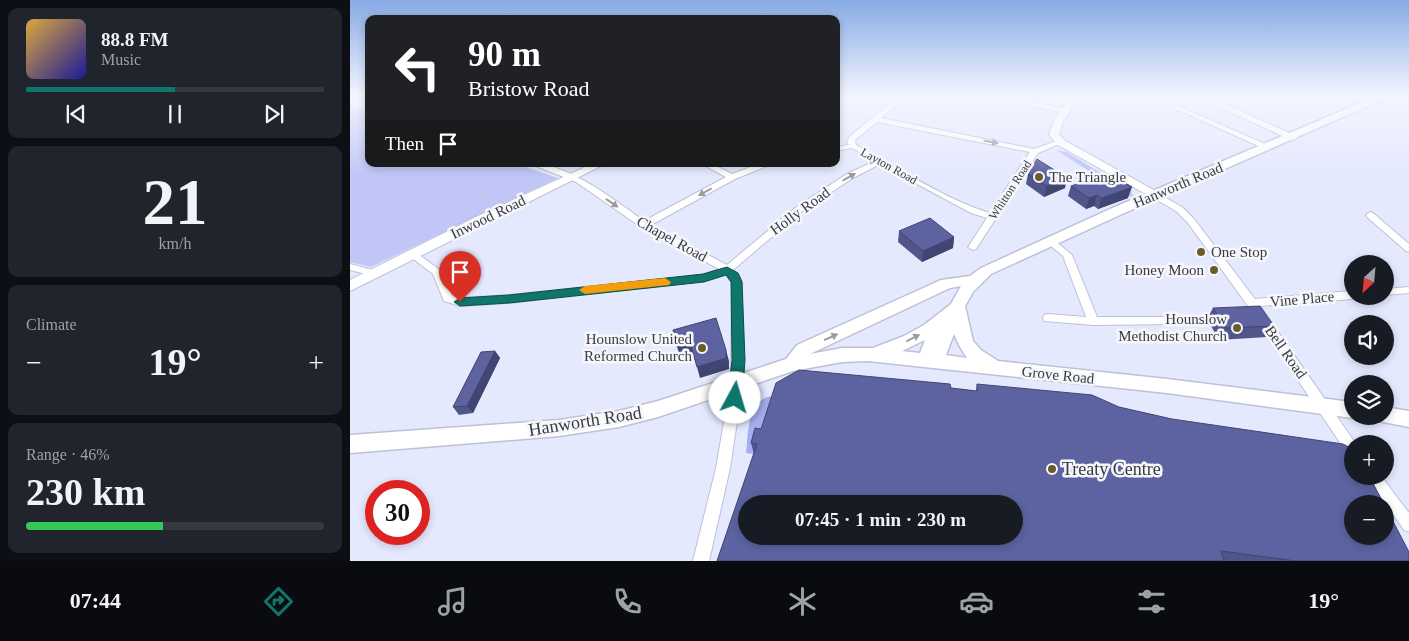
<!DOCTYPE html>
<html lang="en">
<head>
<meta charset="utf-8">
<style>
  body { margin:0; font-family:Georgia,serif; background:#20242c; color:#f1f3f6; height:100vh; display:flex; flex-direction:column; font-size:19px; white-space:nowrap }
  * { box-sizing:border-box; margin:0 }
  p { font-size:16px; color:#9ea1a6 }
  .icon { flex:none; width:28px; height:28px; fill:none; stroke:currentColor; stroke-width:2; stroke-linecap:round; stroke-linejoin:round }
  .map { position:relative; flex:1; overflow:hidden }
  .drawer { display:flex; flex-direction:column; gap:8px; padding:8px; background:#0d0f14; width:350px }
  .drawer>* { flex:none }
  .top-card { position:absolute; left:15px; top:15px; width:475px; height:152px; border-radius:10px; box-shadow:0 2px 8px #0003; background:#202124; color:#fff; overflow:hidden }
  .needle { width:32px; rotate:206deg }
  .controls { position:absolute; left:994px; top:255px; display:grid; gap:10px }
  .controls a { display:grid; place-items:center; width:50px; height:50px; border-radius:50%; background:#171b24; box-shadow:0 2px 8px #0003; font-size:25px }
  .speed { position:absolute; left:15px; top:480px; display:flex; gap:10px; font-size:25px; font-weight:700; text-align:center }
  .speed>* { display:grid; place-content:center; width:65px; height:65px; border-radius:50%; background:#171b24; box-shadow:0 2px 8px #0003; line-height:1 }
  .speed .limit { border:8px solid #d22; background:#fff; color:#111 }
  .pin { position:absolute; display:grid; place-items:center; width:42px; height:42px; color:#fff; margin:-51px -21px; border-radius:50% 50% 50% 0; rotate:-45deg; box-shadow:0 0 5px #0007 }
  .pin .icon { rotate:45deg }
  .me { position:absolute; width:55px; margin:-28px; rotate:6deg; stroke-linejoin:round; filter:drop-shadow(0 0 4px #0008) }
  .turn { display:flex; align-items:center; gap:18px; height:105px; padding:0 20px; font-size:22px }
  .turn .icon { width:65px; height:65px; stroke-width:2.5 }
  .turn b { display:block; font-size:35px; line-height:42px }
  .then { display:flex; align-items:center; height:48px; padding:0 20px; background:#0003; gap:10px; font-size:19px }
  .big { font-size:38px; font-weight:700; line-height:1.1 }
  .drawer .tile { flex:1; display:flex; flex-direction:column; justify-content:center; gap:8px; min-width:0; padding:0 18px; border-radius:10px; background:#20242c }
  .drawer .dial { align-items:center; gap:0 }
  .dial b { font-size:65px; line-height:1 }
  .song { display:flex; align-items:center; gap:15px }
  .cover { width:60px; height:60px; border-radius:8px; background:linear-gradient(135deg,hsl(40 70% 55%),hsl(240 70% 35%)) }
  .played { height:5px; border-radius:2px; background:linear-gradient(90deg,#0f766e 50%,#363941 50%) }
  .keys { display:flex; justify-content:space-around; direction:ltr }
  .heat { display:flex; justify-content:space-between; align-items:center; font-size:28px; direction:ltr }
  .charge { height:8px; border-radius:4px; background:linear-gradient(90deg,#34c759 46%,#363941 0) }
  .trip { position:absolute; left:388px; top:495px; width:285px; height:50px; border-radius:25px; background:#171b24; box-shadow:0 2px 8px #0003; font-weight:700; line-height:50px; text-align:center }
  .menu { display:flex; height:80px; justify-content:space-around; align-items:center; background:#090b0e; color:#9ea1a6 }
  .menu .icon { width:35px; height:35px }
  .menu .on { color:#0f766e }
  .menu b { font-size:22px; color:#f1f3f6 }
  main { display:flex; flex:1; min-height:0 }
  .map>svg:first-child { display:block }
</style>
</head>
<body>
<main>
<section class="drawer">
<div class="tile">
<div class="song"><i class="cover"></i><div><b>88.8 FM</b><p>Music</p></div></div>
<div class="played"></div>
<div class="keys"><svg class="icon" aria-label="previous" viewBox="0 0 24 24"><path d="M18 5L8 12l10 7zM5 5v14"/></svg><svg class="icon" aria-label="pause" viewBox="0 0 24 24"><path d="M8 5v14M16 5v14"/></svg><svg class="icon" aria-label="next" viewBox="0 0 24 24"><path d="M6 5l10 7-10 7zM19 5v14"/></svg></div>
</div>
<div class="tile dial"><b>21</b><p>km/h</p></div>
<div class="tile"><p>Climate</p>
<div class="heat"><a>−</a><b class="big">19°</b><a>+</a></div>
</div>
<div class="tile"><p>Range · 46%</p><b class="big">230 km</b><div class="charge"></div></div>
</section>
<div class="map">
<svg width="1059" height="561" viewBox="0 0 1059 561">
  <rect width="100%" height="100%" fill="#e5e9fe"/>
  <g fill="#c0c7f7">
    <path d="M0 105 19 112V164H167L208 178 21 267 0 262Z"/>
    <path d="M706 150 717 152 781 192 784 197 782 198Z"/>
  </g>
  <path fill="#a6aef2" d="M423 396 404 454 396 453C399 432 396 399 423 396Z"/>
  <g fill="none" stroke-linecap="round" stroke-linejoin="round">
    <g stroke="#bec1d6" stroke-width="2">
      <g id="street">
        <path d="M550 95H557L531 118 684 149 710 140 714 142 688 153 626 249 623 250 618 247 637 218 621 213 530 164 503 178 451 212 383 270 388 274 392 282 393 382 380 468 359 561H343L366 468 381 382 382 282 375 274 354 281 159 303 110 306 94 301 83 274 57 254 59 252H65L90 270 102 296 110 298 159 295 353 275 369 269 291 227 226 182 181 164C217 162 266 201 294 221L376 177 352 164H362L382 174 408 164H418L417 166 385 179 301 225 377 265 445 208 497 174 525 161 502 148 486 151V147L499 145 497 142 500 136ZM527 122 680 152 640 213C596 200 547 167 506 145L505 142 506 139Z"/>
        <path d="M626 95H642L717 109 720 111 717 113Z"/>
        <path d="M1004 95H1014L1027 101 1024 103Z"/>
        <path d="M0 99 19 106V110L0 103Z"/>
        <path d="M824 106H828L922 147 918 149H915L824 108Z"/>
        <path d="M805 192 832 207 844 219 905 299 1002 291V296H1006L1002 299 910 306 1006 444H1002V455L997 453 898 306 838 223 826 211 802 197 801 195Z"/>
        <path d="M1020 212 1023 213 1059 244V252L1056 251 1017 217 1016 215Z"/>
        <path d="M700 238 703 239 722 255 747 317H824L828 318 829 321 828 324 743 325 694 321 693 318 694 315 698 314 736 317 713 256 695 241Z"/>
        <path d="M0 264 27 271 29 273 24 276 0 270Z"/>
        <path d="M1059 287V293L1035 295V289Z"/>
        <path d="M1016 476H1031L1059 513V532L1054 530Z"/>
      </g>
    </g>
    <g stroke="#bec1d6" stroke-width="2">
      <g id="secondary">
        <path d="M721 95H730L713 122 709 134 714 140 809 193 811 195 809 197H801L706 144 699 134 703 122Z"/>
        <path d="M843 95H855L948 137 943 140 939 139Z"/>
        <path d="M242 164H255L0 291V280L128 216Z"/>
      </g>
    </g>
    <g stroke="#bec1d6" stroke-width="3">
      <g id="primary">
        <path d="M1029 95H1043L770 215 641 274 623 292 615 306 623 341 631 350 648 361 817 379 1002 402V416H1007L1002 418 817 393 518 361 492 362 443 371 308 417 269 427 209 436 0 453V435L209 420 269 411 308 401 436 359 447 345 591 280 620 276 631 268 760 209ZM611 286 601 304 574 325 554 336 523 348H492L460 354 600 288ZM604 334 610 347 617 358 596 355ZM575 340 570 353 552 351Z"/>
        <path d="M1035 407 1059 411V427L1028 421 1026 416H1035Z"/>
      </g>
    </g>
    <use href="#street" fill="#fff" fill-rule="evenodd"/>
    <use href="#secondary" fill="#fff" fill-rule="evenodd"/>
    <use href="#primary" fill="#fff" fill-rule="evenodd"/>
  </g>
  <g fill="#50558a">
    <path d="M678 174 715 188 694 197 676 184Z"/>
    <path d="M721 186 778 198 748 209 744 206 736 209 718 196Z"/>
    <path d="M549 231 604 237 603 248 572 262 548 242Z"/>
    <path d="M863 308 924 326 917 337 869 340 857 319Z"/>
    <path d="M145 351 150 358 123 413 109 415 103 407Z"/>
    <path d="M627 384 1059 561H367L404 454 401 443 411 429 601 388 626 391Z"/>
  </g>
  <g fill="#414571">
    <path d="M717 178 715 188 694 197 697 186Z"/>
    <path d="M782 187 778 198 748 209 752 198Z"/>
    <path d="M747 195 744 206 736 209 739 198Z"/>
    <path d="M604 237 603 248 572 262 573 251Z"/>
    <path d="M340 343 344 354 331 358 327 347Z"/>
    <path d="M376 350 379 361V369L350 378 347 367Z"/>
    <path d="M145 351 150 358 123 413 117 406Z"/>
  </g>
  <g fill="#5d63a1" stroke="#414571" fill-rule="evenodd">
    <path d="M687 159 717 178 697 186 678 174Z"/>
    <path d="M760 174 782 187 752 198 747 195 739 198 721 186Z"/>
    <path d="M580 218 604 237 573 251 549 231Z"/>
    <path d="M910 306 924 326 876 328 863 308Z"/>
    <path d="M366 318 376 350V358L347 367 340 343 327 347 323 330Z"/>
    <path d="M145 351 117 406 103 407 131 352Z"/>
    <path d="M449 370 600 384 601 388 627 391V384L742 395 769 407 822 419 993 444 1002 449V476H1019L1034 504H1002V536H1035V506L1059 552V561H946L871 551 874 561H367L407 444 401 443 405 428 411 429 426 383ZM396 504H664V536H396Z"/>
  </g>
  <defs><path id="oneway-solid" d="M-6-.8H1V-3.2L6.5 0L1 3.2V.8H-6Z" transform="scale(1.25)"/></defs>
  <g fill="#9c9ca0">
    <use href="#oneway-solid" transform="translate(641 142) rotate(11)"/>
    <use href="#oneway-solid" transform="translate(499 177) rotate(-30)"/>
    <use href="#oneway-solid" transform="translate(355 192) rotate(151)"/>
    <use href="#oneway-solid" transform="translate(262 203) rotate(34)"/>
    <use href="#oneway-solid" transform="translate(481 337) rotate(-24)"/>
    <use href="#oneway-solid" transform="translate(563 338) rotate(-27)"/>
  </g>
  <linearGradient id="sky" x2="0" y2="1"><stop stop-color="#86aae4"/><stop offset="0.55" stop-color="#f3f5ff"/><stop offset="1" stop-color="#f3f5ff" stop-opacity="0"/></linearGradient>
  <rect width="1059" height="174" fill="url(#sky)"/>
  <path fill="#0f766e" stroke="#0a4d48" d="M377 267 388 273 392 282 395 360 392 398 390 402 385 404 380 402 378 398 382 360 381 282 376 275 354 282 159 303 110 306 104 302 110 298 159 295 353 274Z"/>
  <path fill="#f59e0b" d="M315 278 321 282 319 285 235 294 229 290 235 286Z"/>
  <g fill="#685c29" stroke="#f6f7fb" stroke-width="2">
    <circle cx="689" cy="177" r="5"/>
    <circle cx="851" cy="252" r="5"/>
    <circle cx="864" cy="270" r="5"/>
    <circle cx="887" cy="328" r="5"/>
    <circle cx="352" cy="348" r="5"/>
    <circle cx="702" cy="469" r="5"/>
  </g>
  <g text-anchor="middle" dominant-baseline="central" stroke-width="5" stroke-linejoin="round" paint-order="stroke">
    <g font-size="12" fill="#393a42" stroke="#f6f7fb">
      <text transform="translate(539 166) rotate(29)">Layton Road</text>
      <text transform="translate(660 190) rotate(-57)">Whitton Road</text>
    </g>
    <g font-size="15" fill="#393a42" stroke="#f6f7fb" text-anchor="end">
      <text x="699" y="177" text-anchor="start">The Triangle</text>
      <text x="861" y="252" text-anchor="start">One Stop</text>
      <text x="854" y="270">Honey Moon</text>
      <text x="877" y="319">Hounslow<tspan x="877" dy="17">Methodist Church</tspan></text>
      <text x="342" y="339">Hounslow United<tspan x="342" dy="17">Reformed Church</tspan></text>
    </g>
    <g font-size="15" fill="#393a42" stroke="#f6f7fb">
      <text transform="translate(828 185) rotate(-23)">Hanworth Road</text>
      <text transform="translate(450 211) rotate(-36)">Holly Road</text>
      <text transform="translate(138 217) rotate(-26)">Inwood Road</text>
      <text transform="translate(322 239) rotate(29)">Chapel Road</text>
      <text transform="translate(952 299) rotate(-5)">Vine Place</text>
      <text transform="translate(936 352) rotate(55)">Bell Road</text>
      <text transform="translate(708 375) rotate(6)">Grove Road</text>
    </g>
    <g font-size="18" fill="#393a42" stroke="#f6f7fb">
      <text transform="translate(235 421) rotate(-9)">Hanworth Road</text>
    </g>
    <g font-size="18" fill="#393a42" stroke="#f6f7fb" text-anchor="start">
      <text x="712" y="469">Treaty Centre</text>
    </g>
  </g>
</svg>
<div class="controls">
<a><svg class="needle" viewBox="-14 -14 28 28"><path d="M0-13l5 13h-10z" fill="#e53935"/><path d="M0 13l5-13h-10z" fill="#9ea1a6"/></svg></a>
<a><svg class="icon" aria-label="sound" viewBox="0 0 24 24"><path d="M4 9h4l5-4v14l-5-4H4zM17 9q2 3 0 6"/></svg></a>
<a><svg class="icon" aria-label="layers" viewBox="0 0 24 24"><path d="M12 4l9 5-9 5-9-5zM3 14l9 5 9-5"/></svg></a>
<a>+</a>
<a>−</a>
</div>
<div class="speed"><div class="limit">30</div></div>
<div class="pin" style="left:110px;top:302px;background:#d93025"><svg class="icon" aria-label="arrive" viewBox="0 0 24 24"><path d="M6 21V4h12l-3 4 3 4H6"/></svg></div>
<svg class="me" style="left:385px;top:398px" viewBox="-20 -20 40 40"><circle r="19" fill="#fff"/><path d="M0-13L10 11 0 6-10 11z" fill="#0f766e"/></svg>
<div class="trip">07:45 · 1 min · 230 m</div>
<div class="top-card">
<div class="turn"><svg class="icon" aria-label="left" viewBox="0 0 24 24"><path d="M17 20v-9H6M10 6l-5 5 5 5"/></svg><div><b>90 m</b>Bristow Road</div></div>
<div class="then">Then<svg class="icon" aria-label="arrive" viewBox="0 0 24 24"><path d="M6 21V4h12l-3 4 3 4H6"/></svg></div>
</div>
</div>
</main>
<nav class="menu">
<b>07:44</b>
<svg class="icon on" aria-label="directions" viewBox="0 0 24 24"><path d="M12 3l9 9-9 9-9-9zM9 14v-3h6M13 9l2 2-2 2"/></svg>
<svg class="icon" aria-label="music" viewBox="0 0 24 24"><path d="M9 18V5l10-2v13"/><circle cx="6" cy="18" r="3"/><circle cx="16" cy="16" r="3"/></svg>
<svg class="icon" aria-label="phone" viewBox="0 0 24 24"><path d="M5 4h4l2 5-3 2q2 4 5 5l2-3 5 2v4C11 20 4 13 5 4z"/></svg>
<svg class="icon" aria-label="climate" viewBox="0 0 24 24"><path d="M12 3v18M4 7l16 10M4 17L20 7"/></svg>
<svg class="icon" aria-label="car" viewBox="0 0 24 24"><path d="M5 17H2v-5l4-1 3-4h7l3 4 3 1v5h-3M9 17h6M6 11h13"/><circle cx="7" cy="17" r="2"/><circle cx="17" cy="17" r="2"/></svg>
<svg class="icon" aria-label="filters" viewBox="0 0 24 24"><path d="M4 7h16M4 17h16"/><circle cx="9" cy="7" r="2"/><circle cx="15" cy="17" r="2"/></svg>
<b>19°</b>
</nav>
</body>
</html>
